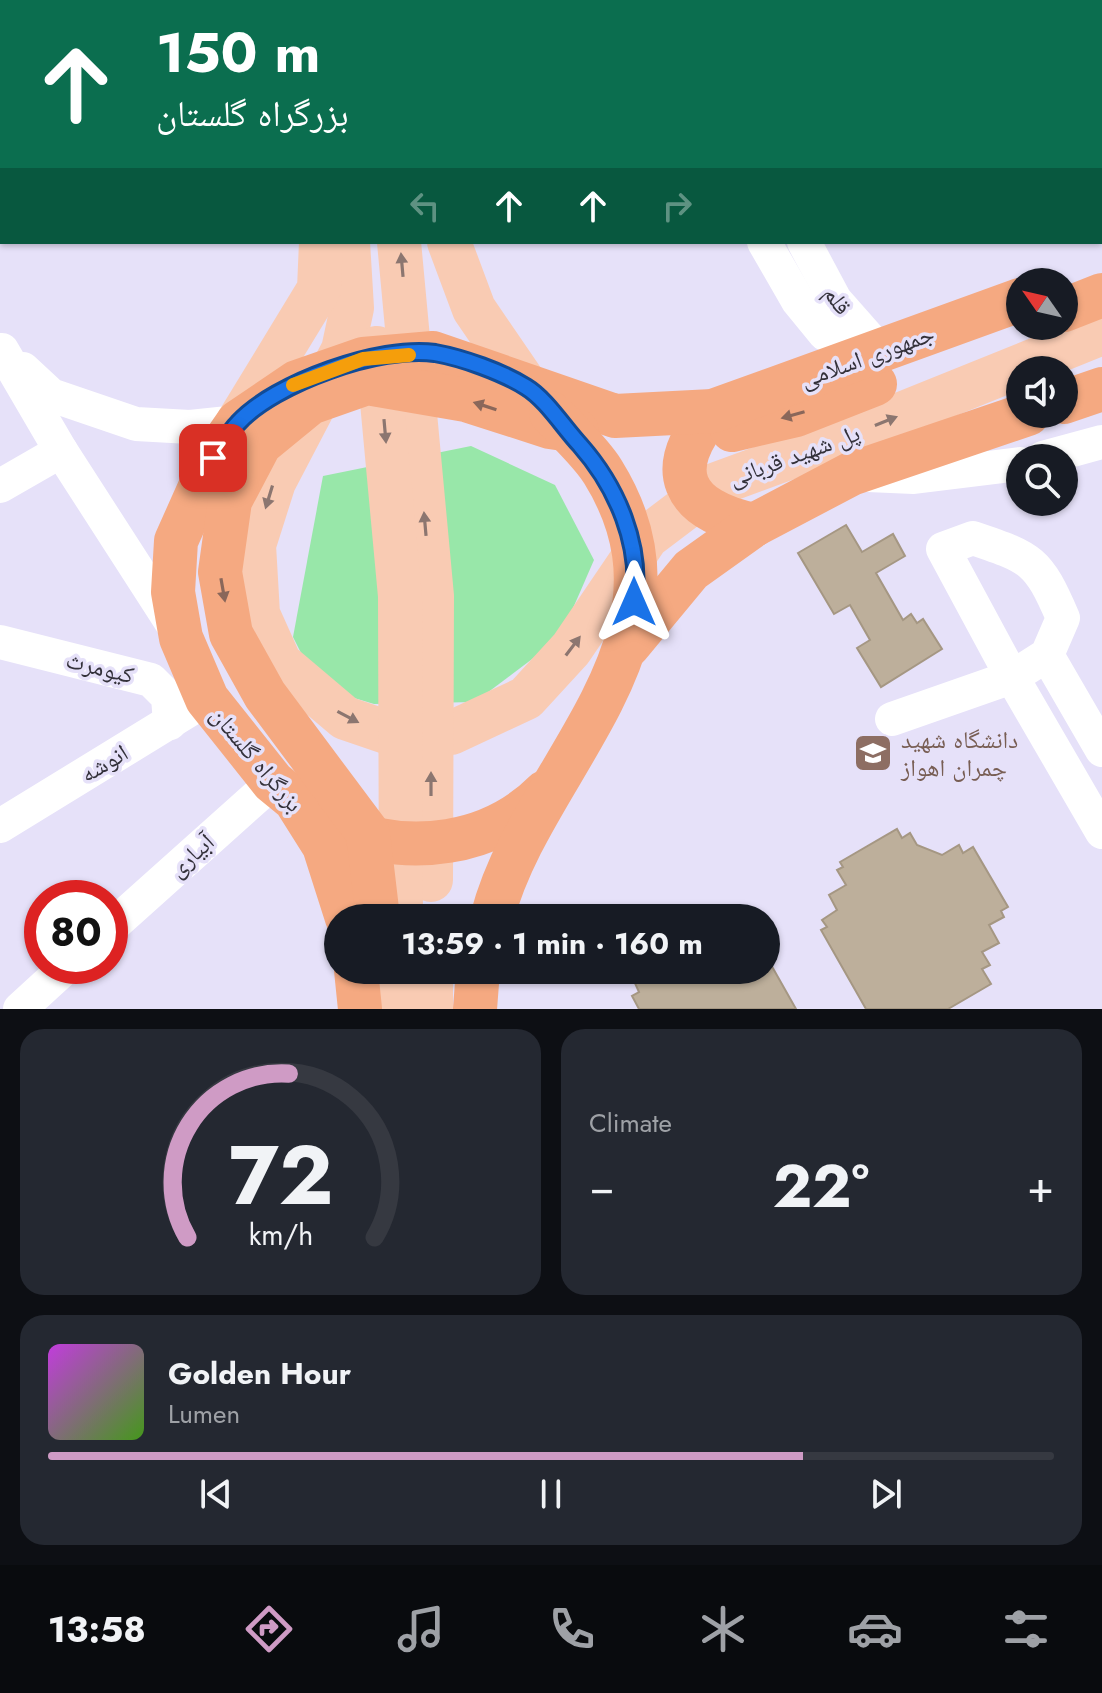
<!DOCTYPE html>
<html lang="en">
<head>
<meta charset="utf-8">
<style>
  body { margin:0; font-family:Jost,"Noto Naskh Arabic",sans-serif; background:#242831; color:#f1f3f6; height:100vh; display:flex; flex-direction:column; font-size:30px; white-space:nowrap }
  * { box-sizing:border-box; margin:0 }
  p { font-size:26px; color:#9ea1a6 }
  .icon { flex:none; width:44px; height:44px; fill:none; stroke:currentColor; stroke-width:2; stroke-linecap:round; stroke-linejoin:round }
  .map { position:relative; height:1009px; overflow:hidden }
  .side { display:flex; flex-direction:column; gap:20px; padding:20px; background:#0d0f14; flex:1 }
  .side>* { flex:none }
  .top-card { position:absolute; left:0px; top:0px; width:1102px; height:244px; box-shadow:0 2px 6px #0004; background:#0b6e4f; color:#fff; overflow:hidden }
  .needle { width:52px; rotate:304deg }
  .controls { position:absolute; left:1006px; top:268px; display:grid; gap:16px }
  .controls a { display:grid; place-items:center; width:72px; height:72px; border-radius:50%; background:#171b24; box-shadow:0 2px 6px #0004; font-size:40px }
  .speed { position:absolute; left:24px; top:880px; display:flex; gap:16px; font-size:40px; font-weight:700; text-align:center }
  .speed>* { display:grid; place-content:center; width:104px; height:104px; border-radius:50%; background:#171b24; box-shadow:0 2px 6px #0004; line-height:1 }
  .speed .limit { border:12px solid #d22; background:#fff; color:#111 }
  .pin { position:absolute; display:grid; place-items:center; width:68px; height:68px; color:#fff; margin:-34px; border-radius:16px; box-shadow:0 4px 12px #0006 }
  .me { position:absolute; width:88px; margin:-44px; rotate:0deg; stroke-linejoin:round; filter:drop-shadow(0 0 6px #0008) }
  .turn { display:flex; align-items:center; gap:28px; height:168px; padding:0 24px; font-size:36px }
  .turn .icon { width:104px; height:104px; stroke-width:2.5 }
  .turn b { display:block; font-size:56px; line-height:68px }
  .lanes { display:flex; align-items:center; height:76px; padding:0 24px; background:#0003; justify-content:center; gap:40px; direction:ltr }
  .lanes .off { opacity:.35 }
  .big { font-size:60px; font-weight:700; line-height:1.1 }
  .side .tile { flex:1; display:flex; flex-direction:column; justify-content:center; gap:12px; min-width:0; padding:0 28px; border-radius:24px; background:#242831 }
  .side .dial { align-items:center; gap:0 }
  .dial svg { height:208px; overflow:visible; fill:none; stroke:#363941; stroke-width:7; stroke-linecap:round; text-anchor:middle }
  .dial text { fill:#f1f3f6; stroke:none }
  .song { display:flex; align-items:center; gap:24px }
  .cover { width:96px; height:96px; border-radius:12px; background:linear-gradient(135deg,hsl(290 70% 55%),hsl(100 70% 35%)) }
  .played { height:8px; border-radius:4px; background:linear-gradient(90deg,#cf9bc5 75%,#363941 75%) }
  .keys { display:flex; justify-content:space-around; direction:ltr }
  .heat { display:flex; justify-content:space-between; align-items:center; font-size:44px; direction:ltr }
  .side .tiles { flex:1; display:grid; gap:20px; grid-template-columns:1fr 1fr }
  .tile:last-child { grid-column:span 2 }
  .trip { position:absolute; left:324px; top:904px; width:456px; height:80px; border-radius:40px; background:#171b24; box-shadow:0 2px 6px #0004; font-weight:700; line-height:80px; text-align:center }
  .dock { display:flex; height:128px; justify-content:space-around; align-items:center; background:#090b0e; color:#9ea1a6 }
  .dock .icon { width:56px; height:56px }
  .dock .selected { color:#cf9bc5 }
  .dock b { font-size:36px; color:#f1f3f6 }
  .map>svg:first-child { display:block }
</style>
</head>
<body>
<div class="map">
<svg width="1102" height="1009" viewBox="0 0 1102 1009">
  <rect width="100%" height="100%" fill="#e6e1f9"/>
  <path fill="#98e7a9" d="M471 446 555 485 594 560 560 638 475 702 374 704 318 687 293 637 323 476Z"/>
  <g fill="#bdaf9b" stroke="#a59783" stroke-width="2">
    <path d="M846 525 862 552 893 534 905 556 876 573 903 620 911 614 917 623 923 619 942 649 881 687 857 648 870 640 850 605 834 614 798 553Z"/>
    <path d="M897 829 902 838 910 833 917 845 942 855 959 845 963 853 973 847 1008 907 1001 911 1004 917 989 925 999 943 982 952 990 965 982 969 991 984 948 1009H866L821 930 827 927 822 920 837 910 829 895 846 885 837 870 843 867 840 862Z"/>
    <path d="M770 963 796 1009H639L632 996 639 992 634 981 653 970H766Z"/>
  </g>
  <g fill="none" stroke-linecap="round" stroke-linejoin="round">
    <g stroke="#fff" stroke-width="34">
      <path d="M625 0 626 2"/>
      <path d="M666 0 667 2"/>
      <path d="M1100 71 1102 70"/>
      <path d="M764 242 798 301 825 334 880 352"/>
      <path d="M804 242 835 300 880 351"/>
      <path d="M2 350 61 451 175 628"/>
      <path d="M23 369 51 395 136 424 190 427 238 422"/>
      <path d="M1043 458 1102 442"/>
      <path d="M868 475 914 477 1020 464"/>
      <path d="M0 486 61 451"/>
      <path d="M973 538C1032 558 1038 560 1063 618L1047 655 1012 677 943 549Z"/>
      <path d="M0 642 151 680 168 697 170 723"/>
      <path d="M1047 655 1102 750"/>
      <path d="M892 719 1012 677 1102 832"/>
      <path d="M0 826 207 699"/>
      <path d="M110 928 273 782"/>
      <path d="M20 1009 67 966"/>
    </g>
    <g stroke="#f9cbb3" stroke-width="44">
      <path d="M310 0V2"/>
      <path d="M341 0 342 2"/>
      <path d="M378 0V2"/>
      <path d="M421 0V2"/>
      <path d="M348 242 352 308 343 350 274 482 254 545 258 614 280 663 345 718 386 732 451 733 526 698 571 649 647 537 717 484 837 440 1102 333"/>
      <path d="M399 242 432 596 431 880"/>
      <path d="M449 242 474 309 528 388"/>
      <path d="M377 348 400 596 401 918"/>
      <path d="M238 422 319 289 321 242"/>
      <path d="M399 1009 400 970"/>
      <path d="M431 1009V970"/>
    </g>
    <g stroke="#f5a981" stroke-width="44">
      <path d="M1064 310 1102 295"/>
      <path d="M1064 402 1102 389"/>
      <path d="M713 411C662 470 682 510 754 525"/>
      <path d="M732 430 796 415 875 384"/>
      <path d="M628 646 691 570 754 525 851 474 1028 414"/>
      <path d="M341 829C410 856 491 846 545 792"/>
      <path d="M347 918 324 846 295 800 273 782 207 699 181 638 173 592 176 541 213 458 238 422 297 382 363 359 433 353 615 416 713 411 1020 300"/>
      <path d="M378 918 368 833 265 695 231 634 220 572 230 501 260 444 310 403 367 383 466 400 550 427 577 431"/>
      <path d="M492 918C531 766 708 641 603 472 590 451 568 432 551 413"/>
      <path d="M356 970 360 1009"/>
      <path d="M475 1009 478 970"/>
    </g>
  </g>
  <defs><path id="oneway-solid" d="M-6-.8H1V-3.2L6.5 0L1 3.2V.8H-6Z" transform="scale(2)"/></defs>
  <g fill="#8c7670">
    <use href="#oneway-solid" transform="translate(402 265) rotate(-95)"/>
    <use href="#oneway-solid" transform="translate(886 421) rotate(-22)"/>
    <use href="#oneway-solid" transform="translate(385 431) rotate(85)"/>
    <use href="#oneway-solid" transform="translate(269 497) rotate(107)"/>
    <use href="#oneway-solid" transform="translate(425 524) rotate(-95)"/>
    <use href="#oneway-solid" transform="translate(573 646) rotate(-53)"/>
    <use href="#oneway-solid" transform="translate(348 717) rotate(28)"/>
    <use href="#oneway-solid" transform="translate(431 784) rotate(-90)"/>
  </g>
  <g fill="#8a675a">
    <use href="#oneway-solid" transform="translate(485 406) rotate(-162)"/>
    <use href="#oneway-solid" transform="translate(793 415) rotate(164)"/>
    <use href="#oneway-solid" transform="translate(223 590) rotate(80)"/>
  </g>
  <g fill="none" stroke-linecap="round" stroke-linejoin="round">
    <g stroke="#114b97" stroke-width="20">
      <path id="route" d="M213 458C221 447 228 433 238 423 274 383 381 345 435 353 463 358 502 372 526 387 546 399 564 428 580 445 617 487 642 545 634 602"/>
    </g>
    <use href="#route" stroke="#1a73e8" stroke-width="14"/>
    <path stroke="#f59e0b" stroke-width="14" d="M293 385 363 359 409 355"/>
  </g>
  <defs>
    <g id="university-square" transform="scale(2)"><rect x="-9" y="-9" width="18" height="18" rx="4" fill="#8d6e63" stroke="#e6e1f9"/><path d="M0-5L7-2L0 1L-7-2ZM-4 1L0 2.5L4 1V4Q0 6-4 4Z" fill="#fff"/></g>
  </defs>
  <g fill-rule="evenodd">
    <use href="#university-square" x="873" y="753"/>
  </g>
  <g text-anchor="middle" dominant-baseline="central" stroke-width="7" stroke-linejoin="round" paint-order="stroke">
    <g font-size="24" fill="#33313a" stroke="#e6e1f9">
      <text transform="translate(838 300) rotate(55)">قلم</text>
      <text transform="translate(867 356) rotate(-20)">جمهوری اسلامی</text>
      <text transform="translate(794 455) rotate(-20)">پل شهید قربانی</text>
      <text transform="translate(100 667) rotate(14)">کیومرث</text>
      <text transform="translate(257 759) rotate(50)">بزرگراه گلستان</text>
      <text transform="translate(104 763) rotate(-31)">انوشه</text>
      <text transform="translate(191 855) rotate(-42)">آبیاری</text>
    </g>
    <g font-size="24" fill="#785e54" stroke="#e6e1f9" text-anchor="start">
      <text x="901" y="739">دانشگاه شهید<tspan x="901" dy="28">چمران اهواز</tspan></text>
    </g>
  </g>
</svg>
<div class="controls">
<a><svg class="needle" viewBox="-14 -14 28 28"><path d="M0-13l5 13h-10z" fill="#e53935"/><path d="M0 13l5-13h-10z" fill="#9ea1a6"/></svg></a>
<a><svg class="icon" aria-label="sound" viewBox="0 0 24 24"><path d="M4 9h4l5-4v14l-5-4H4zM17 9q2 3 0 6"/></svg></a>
<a><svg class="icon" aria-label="search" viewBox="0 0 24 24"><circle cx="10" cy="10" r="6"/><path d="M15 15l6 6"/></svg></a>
</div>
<div class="speed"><div class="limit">80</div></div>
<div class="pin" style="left:213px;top:458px;background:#d93025"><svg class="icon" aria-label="arrive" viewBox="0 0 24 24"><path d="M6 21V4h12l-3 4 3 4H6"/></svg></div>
<svg class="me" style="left:634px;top:602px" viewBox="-20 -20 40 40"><path d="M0-17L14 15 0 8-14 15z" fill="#1a73e8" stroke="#fff" stroke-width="4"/></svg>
<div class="trip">13:59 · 1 min · 160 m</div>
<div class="top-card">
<div class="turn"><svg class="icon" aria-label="ahead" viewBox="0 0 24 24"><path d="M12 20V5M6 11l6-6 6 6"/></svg><div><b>150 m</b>بزرگراه گلستان</div></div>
<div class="lanes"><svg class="icon off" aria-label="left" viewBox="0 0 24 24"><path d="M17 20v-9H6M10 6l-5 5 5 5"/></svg><svg class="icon" aria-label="ahead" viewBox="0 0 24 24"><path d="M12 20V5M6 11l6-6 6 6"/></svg><svg class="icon" aria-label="ahead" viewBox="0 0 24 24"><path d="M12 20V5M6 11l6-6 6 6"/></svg><svg class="icon off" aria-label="right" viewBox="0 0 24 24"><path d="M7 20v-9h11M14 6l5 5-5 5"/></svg></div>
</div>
</div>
<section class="side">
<div class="tiles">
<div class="tile dial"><svg viewBox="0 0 100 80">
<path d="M14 69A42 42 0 1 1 86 69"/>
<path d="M14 69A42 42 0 0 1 53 6" stroke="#cf9bc5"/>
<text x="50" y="56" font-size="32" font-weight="700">72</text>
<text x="50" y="72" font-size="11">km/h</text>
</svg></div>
<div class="tile"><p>Climate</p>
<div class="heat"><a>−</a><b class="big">22°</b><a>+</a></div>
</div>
<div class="tile">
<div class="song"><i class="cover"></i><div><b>Golden Hour</b><p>Lumen</p></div></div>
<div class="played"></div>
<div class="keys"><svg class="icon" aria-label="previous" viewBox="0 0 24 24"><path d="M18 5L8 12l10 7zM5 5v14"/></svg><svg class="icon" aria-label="pause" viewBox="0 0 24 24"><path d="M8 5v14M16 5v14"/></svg><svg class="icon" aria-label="next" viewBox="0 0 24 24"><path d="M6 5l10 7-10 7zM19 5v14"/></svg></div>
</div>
</div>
</section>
<nav class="dock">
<b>13:58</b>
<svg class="icon selected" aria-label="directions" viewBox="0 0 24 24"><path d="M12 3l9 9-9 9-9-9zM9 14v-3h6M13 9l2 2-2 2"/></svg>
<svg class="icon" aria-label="music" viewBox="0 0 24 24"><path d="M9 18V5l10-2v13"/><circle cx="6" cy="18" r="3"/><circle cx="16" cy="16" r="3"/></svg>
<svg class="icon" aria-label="phone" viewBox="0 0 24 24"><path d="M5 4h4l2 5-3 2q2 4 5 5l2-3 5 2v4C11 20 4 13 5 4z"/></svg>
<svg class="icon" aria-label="climate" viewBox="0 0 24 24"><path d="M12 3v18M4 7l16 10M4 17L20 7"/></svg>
<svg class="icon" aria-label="car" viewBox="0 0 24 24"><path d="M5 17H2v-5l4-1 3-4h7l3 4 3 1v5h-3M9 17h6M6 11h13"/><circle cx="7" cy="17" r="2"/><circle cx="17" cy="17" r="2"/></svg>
<svg class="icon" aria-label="filters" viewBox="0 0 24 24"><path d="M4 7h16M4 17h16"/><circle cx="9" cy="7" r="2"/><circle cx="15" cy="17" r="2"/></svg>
</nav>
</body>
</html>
